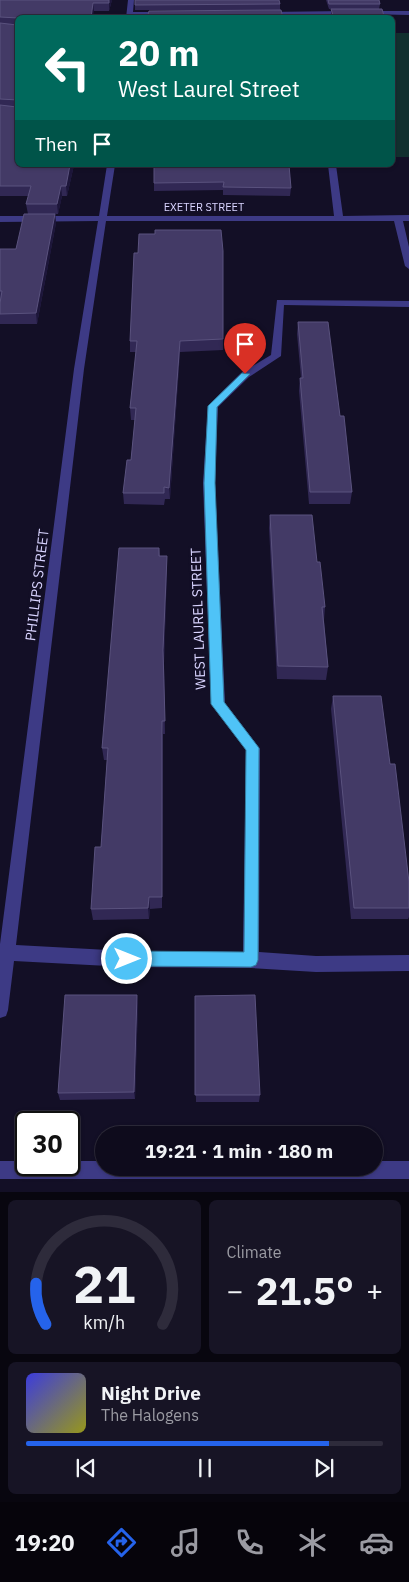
<!DOCTYPE html>
<html lang="en">
<head>
<meta charset="utf-8">
<style>
  body { margin:0; font-family:"IBM Plex Sans",sans-serif; background:#171425; color:#f1f3f6; height:100vh; display:flex; flex-direction:column; font-size:19px; white-space:nowrap }
  * { box-sizing:border-box; margin:0 }
  p { font-size:16px; color:#9b9ba3 }
  .icon { flex:none; width:28px; height:28px; fill:none; stroke:currentColor; stroke-width:2; stroke-linecap:round; stroke-linejoin:round }
  .map { position:relative; height:1192px; overflow:hidden }
  .side { display:flex; flex-direction:column; gap:8px; padding:8px; background:#08060f; flex:1 }
  .side>* { flex:none }
  .banner { position:absolute; left:15px; top:15px; width:380px; height:152px; border-radius:8px; box-shadow:0 1px 4px #0004,0 0 0 1px #2e2b3b; background:#00695c; color:#fff; overflow:hidden }
  .speed { position:absolute; left:15px; top:1111px; display:flex; gap:10px; font-size:25px; font-weight:700; text-align:center }
  .speed>* { display:grid; place-content:center; width:65px; height:65px; border-radius:50%; background:#0e0b1c; box-shadow:0 1px 4px #0004,0 0 0 1px #2e2b3b; line-height:1 }
  .speed .limit { border:2px solid #111; border-radius:8px; background:#fff; color:#111 }
  .pin { position:absolute; display:grid; place-items:center; width:42px; height:42px; color:#fff; margin:-51px -21px; border-radius:50% 50% 50% 0; rotate:-45deg; box-shadow:0 0 5px #0007 }
  .pin .icon { rotate:45deg }
  .me { position:absolute; width:55px; margin:-28px; rotate:90deg; stroke-linejoin:round; filter:drop-shadow(0 0 4px #0008) }
  .turn { display:flex; align-items:center; gap:18px; height:105px; padding:0 20px; font-size:22px }
  .turn .icon { width:65px; height:65px; stroke-width:2.5 }
  .turn b { display:block; font-size:35px; line-height:42px }
  .then { display:flex; align-items:center; height:48px; padding:0 20px; background:#0003; gap:10px; font-size:19px }
  .big { font-size:38px; font-weight:700; line-height:1.1 }
  .side .card { flex:1; display:flex; flex-direction:column; justify-content:center; gap:8px; min-width:0; padding:0 18px; border-radius:8px; background:#171425 }
  .side .dial { align-items:center; gap:0 }
  .dial svg { height:130px; overflow:visible; fill:none; stroke:#2e2b3b; stroke-width:7; stroke-linecap:round; text-anchor:middle }
  .dial text { fill:#f1f3f6; stroke:none }
  .song { display:flex; align-items:center; gap:15px }
  .cover { width:60px; height:60px; border-radius:8px; background:linear-gradient(135deg,hsl(240 70% 55%),hsl(60 70% 35%)) }
  .played { height:5px; border-radius:2px; background:linear-gradient(90deg,#2563eb 85%,#2e2b3b 85%) }
  .keys { display:flex; justify-content:space-around; direction:ltr }
  .heat { display:flex; justify-content:space-between; align-items:center; font-size:28px; direction:ltr }
  .side .tiles { flex:1; display:grid; gap:8px; grid-template-columns:1fr 1fr }
  .card:last-child { grid-column:span 2 }
  .trip { position:absolute; left:95px; top:1126px; width:288px; height:50px; border-radius:25px; background:#0e0b1c; box-shadow:0 1px 4px #0004,0 0 0 1px #2e2b3b; font-weight:700; line-height:50px; text-align:center }
  .tab-bar { display:flex; height:80px; justify-content:space-around; align-items:center; background:#06040b; color:#9b9ba3 }
  .tab-bar .icon { width:35px; height:35px }
  .tab-bar .current { color:#2563eb }
  .tab-bar b { font-size:22px; color:#f1f3f6 }
  .map>svg:first-child { display:block }
</style>
</head>
<body>
<div class="map">
<svg width="409" height="1192" viewBox="0 0 409 1192">
  <rect width="100%" height="100%" fill="#130f26"/>
  <rect fill="#12302f" x="393" y="33" width="16" height="124"/>
  <g fill="none" stroke-linecap="round" stroke-linejoin="round">
    <g fill="#3d3a85" fill-rule="evenodd">
      <path d="M128 0H134L133 12H165L168 14 165 16 126 18Z"/>
      <path d="M347 11 349 14 265 16 262 14 265 12Z"/>
      <path d="M367 11H409V15L365 14Z"/>
      <path d="M107 165H115L107 216H334L328 165H336L343 216 409 215V221H403L409 247V269L405 266 394 221H106L84 369 16 945 127 951 243 952 246 750 211 704 203 483 208 406 241 373 271 355 277 300 409 301V307L284 305 281 356 249 377 218 407 215 483 225 703 260 749 259 952 316 956 409 955V971L316 972 251 968 127 967 14 961 8 1010 6 1016 0 1018V944L74 369 98 221 0 222V216H99Z"/>
      <path d="M0 1161H26V1165H69V1161H104V1168H374V1161H409V1179H0Z"/>
    </g>
  </g>
  <g fill="#312854">
    <path d="M0 0H112L109 11H94L18 18V165H74L67 196H62L58 214H55L56 223 37 324H0V249H16L28 214 26 204 29 196H0Z"/>
    <path d="M135 0 280 4V10H135Z"/>
    <path d="M326 0H383H379L380 4 379 9 384 16 383 18H331V9H329Z"/>
    <path d="M154 165 291 188 290 196 223 195V190L154 191Z"/>
    <path d="M223 251V350L180 352 170 499H165L164 505 124 504 123 493 131 460 135 420H131L130 408 136 352H130V341Z"/>
    <path d="M298 322 340 416 352 492 350 504H309L299 391 300 378H301L297 334Z"/>
    <path d="M270 515 317 562 325 607 324 620 328 667 326 680 277 679 269 528Z"/>
    <path d="M159 548 160 556H167V569L164 663 165 734H163L162 908 150 909 149 919 93 920 91 909 101 847 107 760H104L102 748Z"/>
    <path d="M333 696 390 764 409 882V917L408 919H351L331 709Z"/>
    <path d="M195 996 260 1095 259 1102H196Z"/>
    <path d="M138 1003 135 1099 60 1100 58 1093Z"/>
  </g>
  <g fill="#1d163a">
    <path d="M109 0H112L109 11Z"/>
    <path d="M93 3 94 11 93 18H91Z"/>
    <path d="M70 165H74L67 196 66 186Z"/>
    <path d="M61 186 62 196 58 214 57 204Z"/>
    <path d="M55 214 56 223 37 324 36 313Z"/>
    <path d="M180 341V352L170 499 169 488Z"/>
    <path d="M167 556V569L164 663 165 734 163 650Z"/>
    <path d="M162 721 163 734 162 908Z"/>
    <path d="M149 897 150 909 149 919 148 908Z"/>
    <path d="M137 995 138 1003 135 1099 134 1092Z"/>
  </g>
  <g fill="#433a66" stroke="#5a527e">
    <path d="M0 0H109V3H93L91 18H18L0 17Z"/>
    <path d="M135 0H279L280 4 135 5Z"/>
    <path d="M328 0H379L380 4H329Z"/>
    <path d="M331 9H382L384 16H381V18H334Z"/>
    <path d="M281 10 283 18H147L149 11Z"/>
    <path d="M18 22V100L0 99V23L17 25Z"/>
    <path d="M18 103V165H70L66 186H61L57 204H26L31 186H0V105L17 107Z"/>
    <path d="M154 165H289L291 188 223 187 224 182 154 183Z"/>
    <path d="M24 214H55L36 313 0 314V303L2 291H0V249H16Z"/>
    <path d="M155 230H221L223 251V339L180 341 169 488 164 487V493H123L127 460H131L136 408H130L137 341H130L134 253H138L139 234H155Z"/>
    <path d="M298 322H328L340 416H344L352 492H310L300 378H303Z"/>
    <path d="M270 515H312L317 562H320L325 607H322L328 667 278 666Z"/>
    <path d="M119 548H159V556H167L163 650 165 721H162V897H149L148 908 91 909 95 847H101L108 748H102Z"/>
    <path d="M333 696H381L390 764H395L409 882V908H354Z"/>
    <path d="M65 995H137L134 1092 58 1093Z"/>
    <path d="M255 995 260 1095H195V996Z"/>
  </g>
  <path fill="#4fc3f7" stroke="#337fa1" d="M242 373 250 374 217 407 215 483 224 702 259 748 258 960 256 965 251 967 127 966 121 964 119 959 121 954 127 951 244 952 246 750 211 704 204 483 208 406Z"/>
  <g text-anchor="middle" dominant-baseline="central" stroke-width="5" stroke-linejoin="round" paint-order="stroke">
    <g font-size="11" fill="#d9d4ff" stroke="#130f26">
      <text x="204" y="207">EXETER STREET</text>
    </g>
    <g font-size="14" fill="#d9d4ff" stroke="#130f26">
      <text transform="translate(37 585) rotate(-83)">PHILLIPS STREET</text>
      <text transform="translate(198 619) rotate(-92)">WEST LAUREL STREET</text>
    </g>
  </g>
</svg>
<div class="speed"><div class="limit">30</div></div>
<div class="pin" style="left:245px;top:374px;background:#d93025"><svg class="icon" aria-label="arrive" viewBox="0 0 24 24"><path d="M6 21V4h12l-3 4 3 4H6"/></svg></div>
<svg class="me" style="left:127px;top:959px" viewBox="-20 -20 40 40"><circle r="17" fill="#4fc3f7" stroke="#fff" stroke-width="3"/><path d="M0-11L8 9 0 5-8 9z" fill="#fff"/></svg>
<div class="trip">19:21 · 1 min · 180 m</div>
<div class="banner">
<div class="turn"><svg class="icon" aria-label="left" viewBox="0 0 24 24"><path d="M17 20v-9H6M10 6l-5 5 5 5"/></svg><div><b>20 m</b>West Laurel Street</div></div>
<div class="then">Then<svg class="icon" aria-label="arrive" viewBox="0 0 24 24"><path d="M6 21V4h12l-3 4 3 4H6"/></svg></div>
</div>
</div>
<section class="side">
<div class="tiles">
<div class="card dial"><svg viewBox="0 0 100 80">
<path d="M14 69A42 42 0 1 1 86 69"/>
<path d="M14 69A42 42 0 0 1 8 44" stroke="#2563eb"/>
<text x="50" y="56" font-size="32" font-weight="700">21</text>
<text x="50" y="72" font-size="11">km/h</text>
</svg></div>
<div class="card"><p>Climate</p>
<div class="heat"><a>−</a><b class="big">21.5°</b><a>+</a></div>
</div>
<div class="card">
<div class="song"><i class="cover"></i><div><b>Night Drive</b><p>The Halogens</p></div></div>
<div class="played"></div>
<div class="keys"><svg class="icon" aria-label="previous" viewBox="0 0 24 24"><path d="M18 5L8 12l10 7zM5 5v14"/></svg><svg class="icon" aria-label="pause" viewBox="0 0 24 24"><path d="M8 5v14M16 5v14"/></svg><svg class="icon" aria-label="next" viewBox="0 0 24 24"><path d="M6 5l10 7-10 7zM19 5v14"/></svg></div>
</div>
</div>
</section>
<nav class="tab-bar">
<b>19:20</b>
<svg class="icon current" aria-label="directions" viewBox="0 0 24 24"><path d="M12 3l9 9-9 9-9-9zM9 14v-3h6M13 9l2 2-2 2"/></svg>
<svg class="icon" aria-label="music" viewBox="0 0 24 24"><path d="M9 18V5l10-2v13"/><circle cx="6" cy="18" r="3"/><circle cx="16" cy="16" r="3"/></svg>
<svg class="icon" aria-label="phone" viewBox="0 0 24 24"><path d="M5 4h4l2 5-3 2q2 4 5 5l2-3 5 2v4C11 20 4 13 5 4z"/></svg>
<svg class="icon" aria-label="climate" viewBox="0 0 24 24"><path d="M12 3v18M4 7l16 10M4 17L20 7"/></svg>
<svg class="icon" aria-label="car" viewBox="0 0 24 24"><path d="M5 17H2v-5l4-1 3-4h7l3 4 3 1v5h-3M9 17h6M6 11h13"/><circle cx="7" cy="17" r="2"/><circle cx="17" cy="17" r="2"/></svg>
</nav>
</body>
</html>
